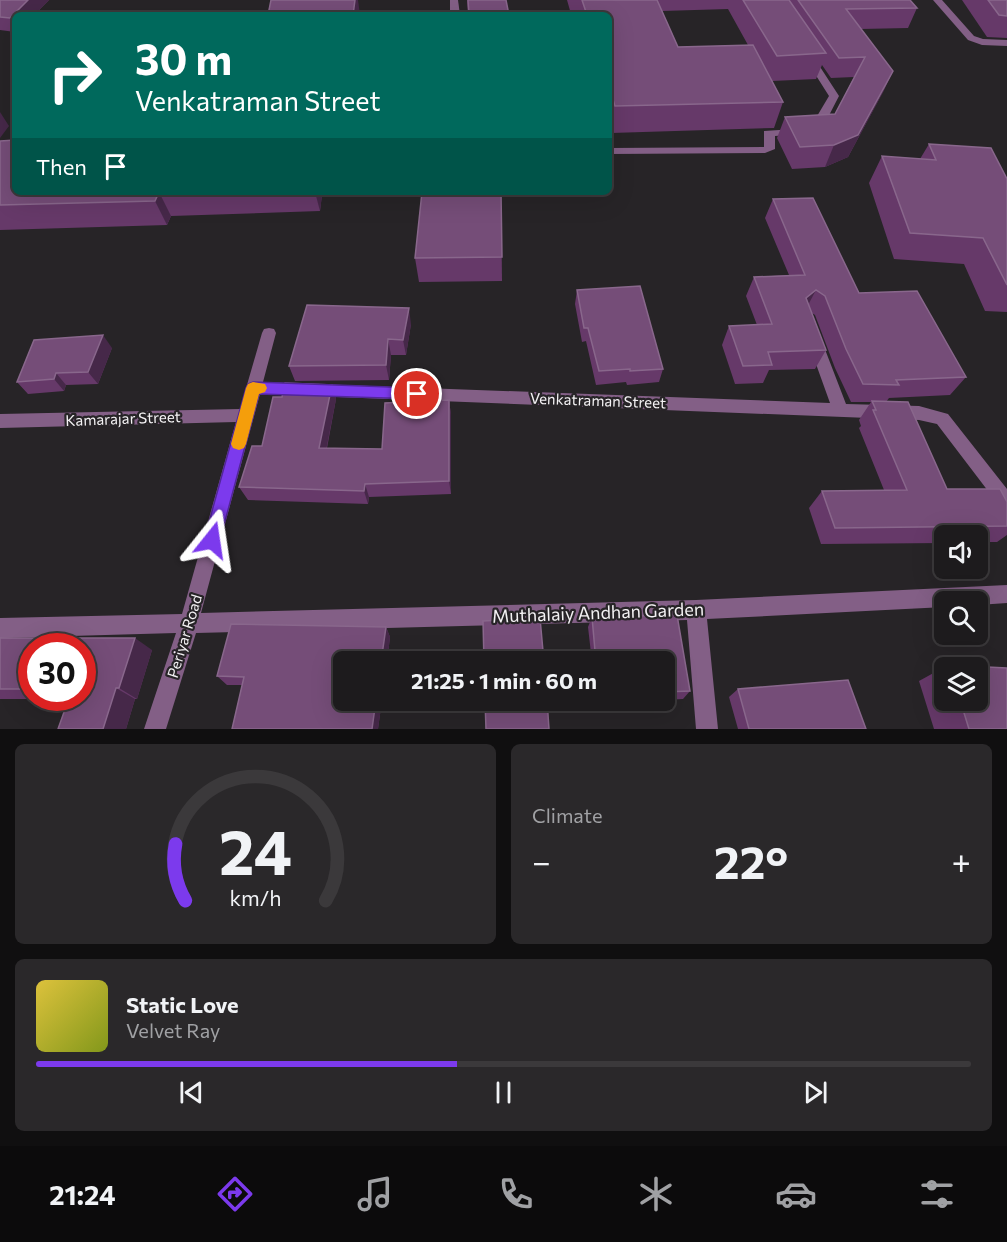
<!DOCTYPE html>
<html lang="en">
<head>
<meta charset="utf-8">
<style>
  body { margin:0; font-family:Commissioner,sans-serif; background:#2a282a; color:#f1f3f6; height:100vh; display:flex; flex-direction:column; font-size:22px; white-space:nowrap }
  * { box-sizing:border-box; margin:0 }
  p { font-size:20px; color:#a0a1a4 }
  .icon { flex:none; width:33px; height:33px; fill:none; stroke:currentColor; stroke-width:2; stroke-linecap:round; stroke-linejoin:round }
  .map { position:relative; height:729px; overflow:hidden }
  .sheet { display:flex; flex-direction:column; gap:15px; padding:15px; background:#100f10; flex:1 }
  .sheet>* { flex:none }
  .top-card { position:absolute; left:12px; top:12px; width:600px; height:183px; border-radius:9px; box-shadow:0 6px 24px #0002,0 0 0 2px #3b393b; background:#00695c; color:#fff; overflow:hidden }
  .controls { position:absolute; left:934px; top:525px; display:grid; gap:12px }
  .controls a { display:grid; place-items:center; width:54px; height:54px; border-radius:9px; background:#1d1b1d; box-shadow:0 6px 24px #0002,0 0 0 2px #3b393b; font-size:30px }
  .speed { position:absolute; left:18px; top:633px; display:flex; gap:12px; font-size:30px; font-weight:700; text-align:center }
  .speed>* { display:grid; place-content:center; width:78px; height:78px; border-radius:50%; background:#1d1b1d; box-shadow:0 6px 24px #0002,0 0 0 2px #3b393b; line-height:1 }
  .speed .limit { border:9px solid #d22; background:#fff; color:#111 }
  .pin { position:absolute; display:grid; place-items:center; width:51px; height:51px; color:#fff; margin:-26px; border:3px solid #fff; border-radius:50%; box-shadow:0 2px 6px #0007 }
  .me { position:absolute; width:66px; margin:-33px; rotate:15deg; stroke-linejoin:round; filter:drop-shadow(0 0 4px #0008) }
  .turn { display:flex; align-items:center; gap:21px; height:126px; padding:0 24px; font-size:27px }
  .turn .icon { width:78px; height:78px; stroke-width:2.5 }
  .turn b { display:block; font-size:42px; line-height:51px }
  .then { display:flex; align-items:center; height:57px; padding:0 24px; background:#0003; gap:12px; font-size:22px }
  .big { font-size:45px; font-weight:700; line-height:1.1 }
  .sheet .tile { flex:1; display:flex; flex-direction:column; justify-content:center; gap:9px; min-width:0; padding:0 21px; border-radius:9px; background:#2a282a }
  .sheet .dial { align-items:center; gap:0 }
  .dial svg { height:156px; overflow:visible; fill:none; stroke:#3b393b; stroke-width:7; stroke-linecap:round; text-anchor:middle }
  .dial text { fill:#f1f3f6; stroke:none }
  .song { display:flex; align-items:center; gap:18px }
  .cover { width:72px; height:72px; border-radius:9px; background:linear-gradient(135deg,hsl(50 70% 55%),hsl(70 70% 35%)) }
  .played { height:6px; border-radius:3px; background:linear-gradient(90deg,#7c3aed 45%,#3b393b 45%) }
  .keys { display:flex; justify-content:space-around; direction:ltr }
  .heat { display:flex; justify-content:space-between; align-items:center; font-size:33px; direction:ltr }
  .sheet .tiles { flex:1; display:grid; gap:15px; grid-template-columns:1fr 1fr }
  .tile:last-child { grid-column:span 2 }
  .trip { position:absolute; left:333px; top:651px; width:342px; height:60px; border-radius:9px; background:#1d1b1d; box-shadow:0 6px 24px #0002,0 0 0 2px #3b393b; font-weight:700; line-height:60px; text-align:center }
  .dock { display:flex; height:96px; justify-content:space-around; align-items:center; background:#0c0b0c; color:#a0a1a4 }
  .dock .icon { width:42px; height:42px }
  .dock .selected { color:#7c3aed }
  .dock b { font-size:27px; color:#f1f3f6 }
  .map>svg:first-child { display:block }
</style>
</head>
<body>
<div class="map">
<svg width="1007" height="729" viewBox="0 0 1007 729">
  <rect width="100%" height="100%" fill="#272427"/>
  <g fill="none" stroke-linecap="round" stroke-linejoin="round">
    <g fill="#835f86" fill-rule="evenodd">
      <path d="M450 0H458L460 15H450Z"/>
      <path d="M933 0H942L974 36 983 39 1007 40V46L982 45 968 40Z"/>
      <path d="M805 53H811L839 96 823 127 817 133 775 136V149L765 153 609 154V148L764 147V131L810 128 829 96 803 55Z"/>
    </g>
    <path fill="#835f86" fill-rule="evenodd" d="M269 328 274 329 276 333 263 382 830 403 807 339 809 335H819L821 339 846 404 919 406 948 414 1007 489V510L1001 508 937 424 919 420 260 394 201 613 696 600 1007 585V603L978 605V602H945V607L707 619 718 729H696L687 620 196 633 166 729H144L176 633 0 638V618L182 614 236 422 0 428V414L240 409 262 333 264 329Z"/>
  </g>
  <g fill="#663969" fill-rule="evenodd">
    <path d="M0 0H49L34 15H15V32L0 30Z"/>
    <path d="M467 0H506L509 15H468Z"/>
    <path d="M567 0H910L917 8 908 28 861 29 893 71 883 92 848 157 825 167 792 169 777 138 785 117 835 114 854 77 831 78 822 65 816 79 772 81 783 102 774 128 611 133 609 125V15H577V13L571 14ZM728 9 748 45 678 47 662 11Z"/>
    <path d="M962 0H1007V38L987 37Z"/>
    <path d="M0 141 15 192H363L362 196 322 195 320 211 171 216 167 225 0 230Z"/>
    <path d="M929 144 1007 179V312L985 311 964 264 894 259 869 183 882 156 920 159Z"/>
    <path d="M501 192 502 281 419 282 415 258Z"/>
    <path d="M773 199 859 293 966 377 950 395 889 398 886 402 947 489 1007 502V535L997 542H978V536H945V543L821 544 809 508 822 491 884 490 859 428 861 426 859 420 871 402H851L835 368 815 315 812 313 826 350 815 369 769 370 763 383 735 384 722 345 729 326 757 325 746 296 754 277 789 275 765 218Z"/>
    <path d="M577 290 663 369 659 382 627 385 626 382 596 385 586 341 582 342 575 304Z"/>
    <path d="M411 324 406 355H391L389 380 295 381 289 366Z"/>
    <path d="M112 348 98 384 66 385 64 391 28 394 17 382Z"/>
    <path d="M332 385 336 399 327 448 382 449 449 400 451 415V494L369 497 368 504 248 500 239 487 262 446 282 397Z"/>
    <path d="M677 615 690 691 683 699 664 700V662H592L588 627 592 617Z"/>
    <path d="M386 627 390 637 387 662H344L382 700 378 729H232L242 685H227L217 676Z"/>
    <path d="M0 638 152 650 137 699H135L126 729H58L69 699H0ZM32 646 82 698H32Z"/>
    <path d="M948 665 1007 668V729H934L919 681ZM945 668H978V700H945Z"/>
    <path d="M738 689 866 729H738L729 697Z"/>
    <path d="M596 700H640L596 702Z"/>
  </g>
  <g fill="#462849">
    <path d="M28 0H49L34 15H15V27L10 18Z"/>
    <path d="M355 0H358L360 15H353Z"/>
    <path d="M893 71 883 92 848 157 825 167 834 145Z"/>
    <path d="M0 112 9 126 0 138Z"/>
    <path d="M159 192 171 216 167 225 155 201Z"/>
    <path d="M315 192H321L322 195 320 211Z"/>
    <path d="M816 290 806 309V298Z"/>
    <path d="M409 308 411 324 406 355 403 340Z"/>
    <path d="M103 335 112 348 98 384 88 372Z"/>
    <path d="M388 339 391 355 389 380 386 365Z"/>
    <path d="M56 373 66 385 64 391 54 379Z"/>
    <path d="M332 385 336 399 324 461 319 448Z"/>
    <path d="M449 400 451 415V494L449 481Z"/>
    <path d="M365 484 369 497 368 504 364 491Z"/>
    <path d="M386 627 390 637 387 662H381Z"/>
    <path d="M135 638 152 650 137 699 119 688Z"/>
    <path d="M116 688 135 699 126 729H103Z"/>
    <path d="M376 700H382L378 729H372Z"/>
  </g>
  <g fill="#754d78" stroke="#89678c" stroke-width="1.5">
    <path d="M0 0H28L10 18 0 17Z"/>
    <path d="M271 0H355L353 15H268Z"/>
    <path d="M468 0H506L509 15H469Z"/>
    <path d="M582 0H657L678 47 753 45 783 102 615 106 609 87V15H587Z"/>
    <path d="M743 0H789L826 53 777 56Z"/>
    <path d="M798 0H910L917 8 846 9 893 71 858 135 834 145 800 147 785 117 835 114 865 57 839 58Z"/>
    <path d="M988 0H1007V16L999 15Z"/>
    <path d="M15 140V192H159L155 201 0 205V141Z"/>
    <path d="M929 144 991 148 1007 179V285L983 238 910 233 882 156 936 160Z"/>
    <path d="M422 192H501L502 257 415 258Z"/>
    <path d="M813 198 859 293 917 291 966 377 896 380 899 385 863 384 846 349 825 296 816 290 806 298 826 350 768 352 772 365 743 366 729 326 772 324 754 277 805 275 773 199Z"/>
    <path d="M640 286 663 369 630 371V369L599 371 588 328H584L577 290Z"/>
    <path d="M307 305 409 308 403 340 388 339 386 365 289 366Z"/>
    <path d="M103 335 88 372 56 373 54 379 17 382 34 340Z"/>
    <path d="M285 383 332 385 319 448 382 449 385 403 449 400V481L365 484 364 491 239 487 252 446H262L273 397H282Z"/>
    <path d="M872 401 908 402 947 489H1000L1007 502V526L835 528 822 491 907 490 873 410H876Z"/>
    <path d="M677 615 690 691 664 692V662H596L592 617Z"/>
    <path d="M540 618 544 662H484L483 621Z"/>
    <path d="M231 624 386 627 381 662H344V700H376L372 729H232L244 677 217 676Z"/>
    <path d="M0 638H135L119 688H116L103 729H58L69 698H82V646H32V689H0Z"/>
    <path d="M948 665 1007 668V729H969L960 700H978V668H949Z"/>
    <path d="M848 680 866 729H749L738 689Z"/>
    <path d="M485 700H547L549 729H486Z"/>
  </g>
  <path fill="#7c3aed" stroke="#51269a" stroke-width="1.5" d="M253 382 417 388 422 390 425 394 422 398 417 399 259 394 220 540 218 545 212 547 206 545 204 540 246 388 248 384Z"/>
  <path fill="#f59e0b" d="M253 382 265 384 267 388 265 392 259 394 246 444 244 448 239 450 233 448 231 444 246 388 248 384Z"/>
  <g text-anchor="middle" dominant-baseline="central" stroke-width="4.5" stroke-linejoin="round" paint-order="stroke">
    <g font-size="15" fill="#f4f2f4" stroke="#272427">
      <text transform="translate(598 400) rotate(2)">Venkatraman Street</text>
      <text transform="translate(123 418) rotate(-2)">Kamarajar Street</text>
      <text transform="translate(184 636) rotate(-73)">Periyar Road</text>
    </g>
    <g font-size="18" fill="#f4f2f4" stroke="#272427">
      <text transform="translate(598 612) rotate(-2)">Muthalaiy Andhan Garden</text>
    </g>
  </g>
</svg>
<div class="controls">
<a><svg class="icon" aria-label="sound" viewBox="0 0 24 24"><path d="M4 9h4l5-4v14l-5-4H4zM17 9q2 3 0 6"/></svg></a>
<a><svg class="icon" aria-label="search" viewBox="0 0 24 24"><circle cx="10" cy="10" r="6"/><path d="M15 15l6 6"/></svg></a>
<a><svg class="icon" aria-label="layers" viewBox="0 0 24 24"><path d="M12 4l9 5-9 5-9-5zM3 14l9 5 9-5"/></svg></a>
</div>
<div class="speed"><div class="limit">30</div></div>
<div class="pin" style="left:417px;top:394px;background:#d93025"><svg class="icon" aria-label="arrive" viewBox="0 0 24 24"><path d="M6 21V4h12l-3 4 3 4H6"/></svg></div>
<svg class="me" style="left:212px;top:540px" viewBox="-20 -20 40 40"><path d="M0-17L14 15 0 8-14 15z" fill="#7c3aed" stroke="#fff" stroke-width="4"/></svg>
<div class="trip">21:25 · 1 min · 60 m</div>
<div class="top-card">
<div class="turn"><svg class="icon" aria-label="right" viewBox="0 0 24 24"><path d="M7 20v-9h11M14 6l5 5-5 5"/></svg><div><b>30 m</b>Venkatraman Street</div></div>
<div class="then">Then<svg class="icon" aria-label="arrive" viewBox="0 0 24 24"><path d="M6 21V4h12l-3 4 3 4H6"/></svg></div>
</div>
</div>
<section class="sheet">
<div class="tiles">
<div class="tile dial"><svg viewBox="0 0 100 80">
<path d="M14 69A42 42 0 1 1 86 69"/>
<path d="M14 69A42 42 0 0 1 9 40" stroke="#7c3aed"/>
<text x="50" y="56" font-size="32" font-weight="700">24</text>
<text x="50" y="72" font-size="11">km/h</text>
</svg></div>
<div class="tile"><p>Climate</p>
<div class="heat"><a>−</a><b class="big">22°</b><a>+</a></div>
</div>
<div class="tile">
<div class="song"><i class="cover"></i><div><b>Static Love</b><p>Velvet Ray</p></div></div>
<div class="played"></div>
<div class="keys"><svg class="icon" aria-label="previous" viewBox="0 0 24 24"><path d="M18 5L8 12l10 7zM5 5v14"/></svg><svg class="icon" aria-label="pause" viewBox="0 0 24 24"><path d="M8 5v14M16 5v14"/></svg><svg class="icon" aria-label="next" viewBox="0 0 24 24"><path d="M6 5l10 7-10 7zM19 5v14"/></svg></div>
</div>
</div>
</section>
<nav class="dock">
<b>21:24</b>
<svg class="icon selected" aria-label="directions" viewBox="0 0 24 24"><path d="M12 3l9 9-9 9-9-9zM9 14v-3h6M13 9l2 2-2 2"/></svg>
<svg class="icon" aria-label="music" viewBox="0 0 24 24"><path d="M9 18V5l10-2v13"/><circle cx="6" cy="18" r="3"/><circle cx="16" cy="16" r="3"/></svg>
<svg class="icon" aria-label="phone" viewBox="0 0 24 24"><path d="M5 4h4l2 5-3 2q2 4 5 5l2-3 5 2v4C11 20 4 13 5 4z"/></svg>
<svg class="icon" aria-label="climate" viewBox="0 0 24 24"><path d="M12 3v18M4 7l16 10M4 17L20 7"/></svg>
<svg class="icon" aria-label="car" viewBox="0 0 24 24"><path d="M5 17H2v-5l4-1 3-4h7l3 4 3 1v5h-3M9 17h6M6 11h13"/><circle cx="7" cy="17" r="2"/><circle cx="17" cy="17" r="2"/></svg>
<svg class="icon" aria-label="filters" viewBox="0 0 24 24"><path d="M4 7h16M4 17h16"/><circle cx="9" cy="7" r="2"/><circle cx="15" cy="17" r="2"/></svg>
</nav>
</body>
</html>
